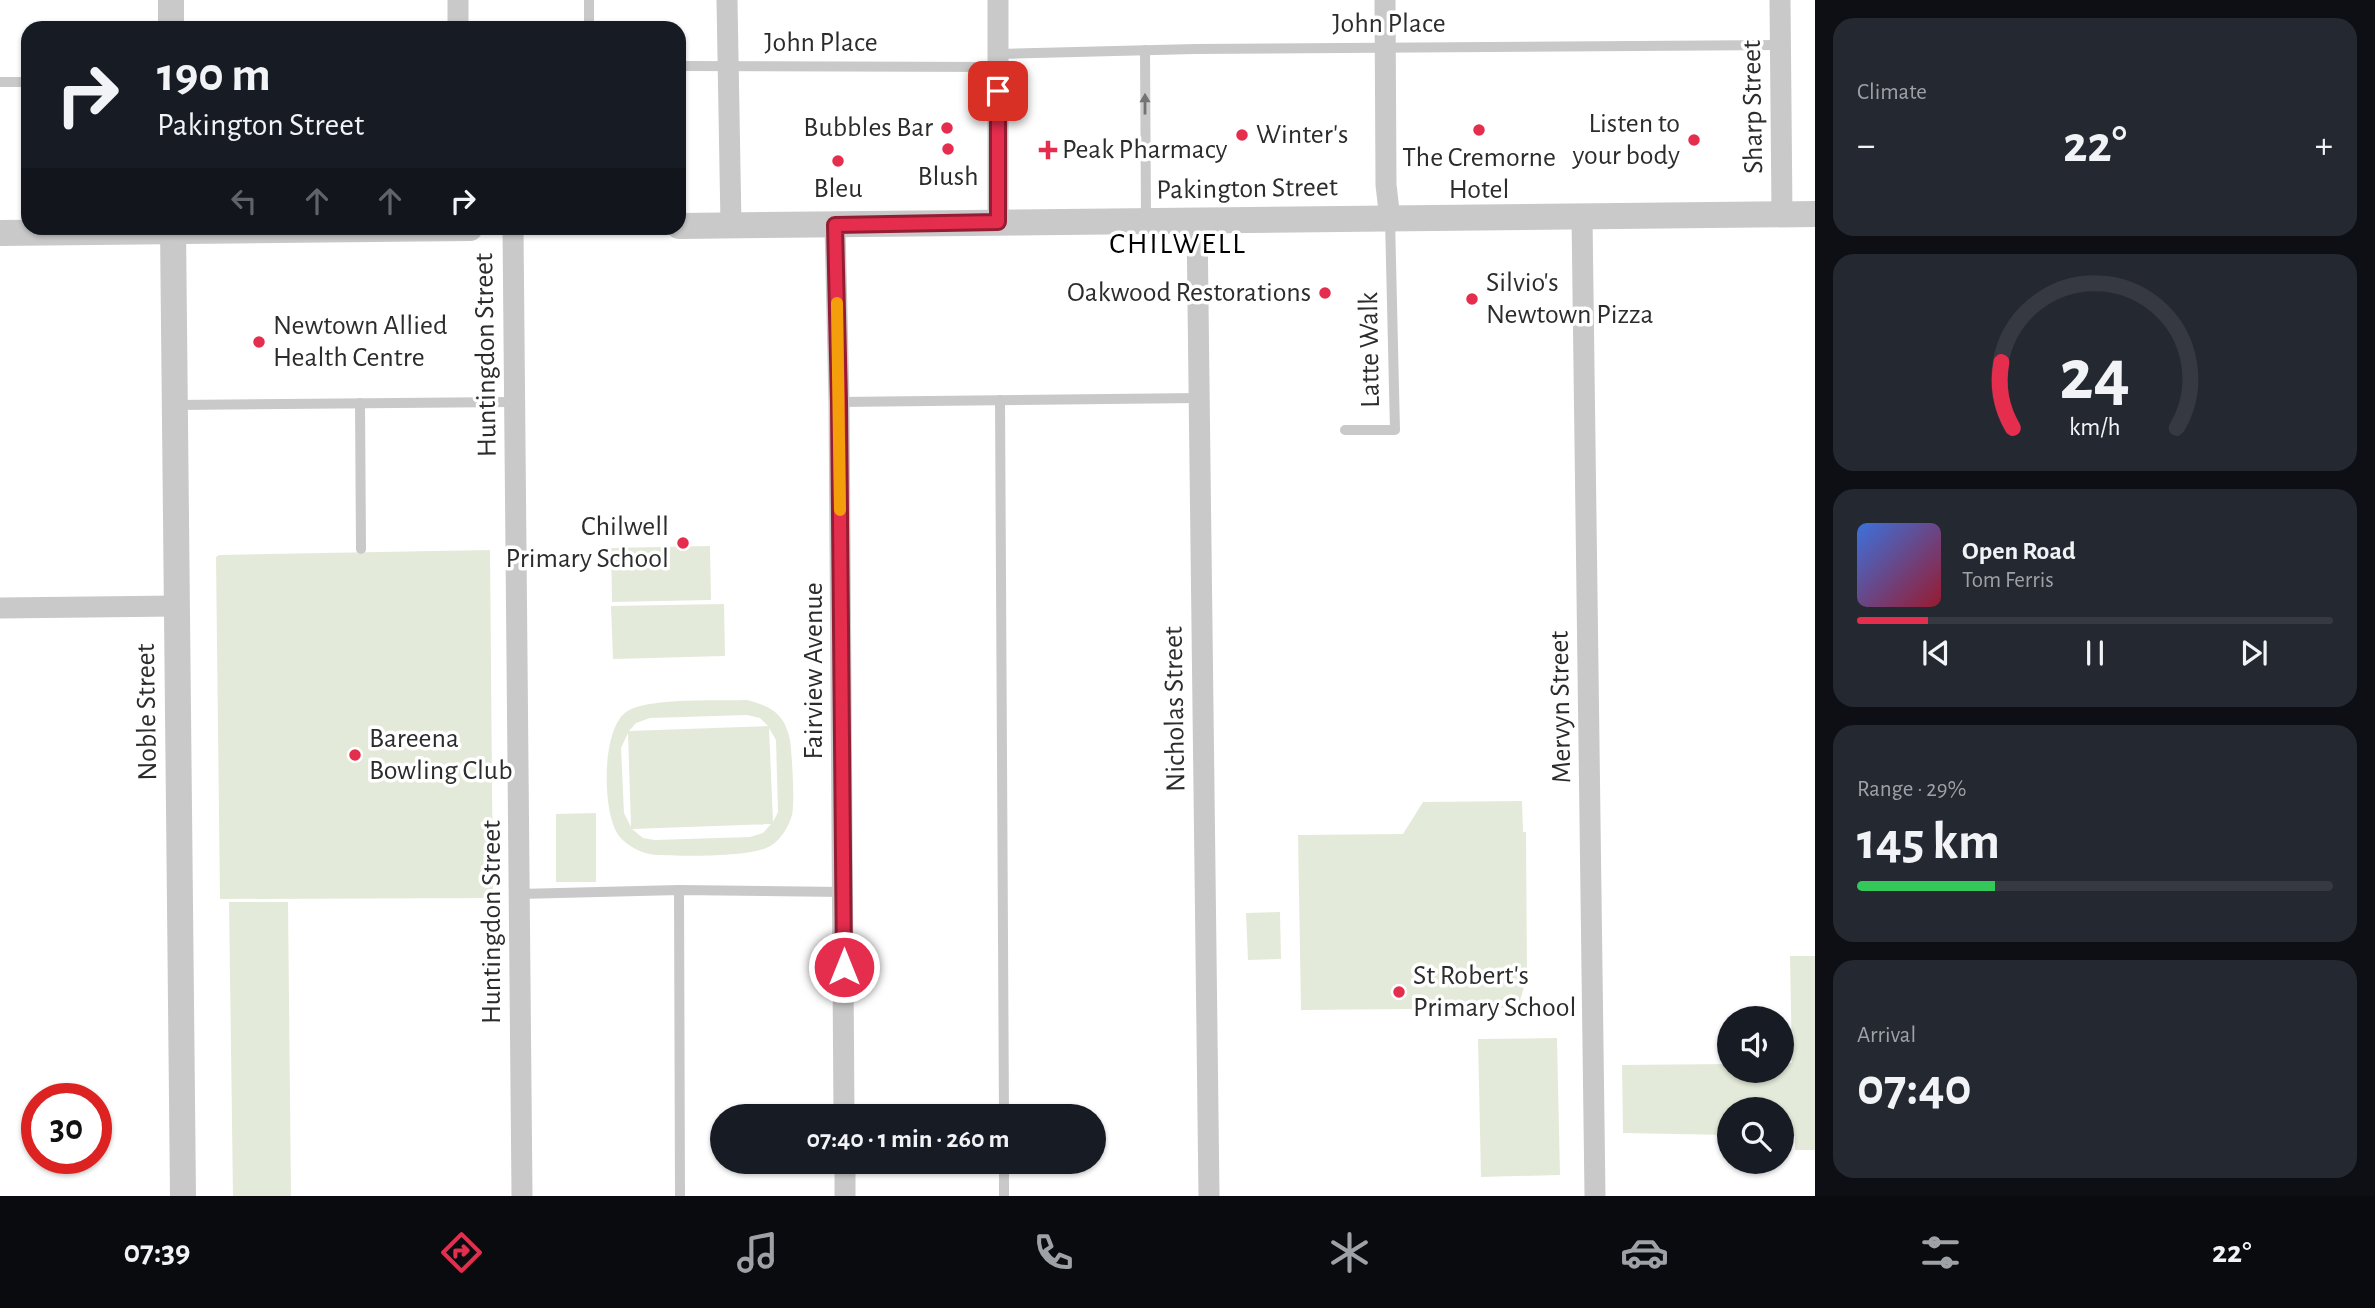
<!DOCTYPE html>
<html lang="en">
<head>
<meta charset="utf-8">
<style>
  body { margin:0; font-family:"Alegreya Sans",sans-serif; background:#242831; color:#f1f3f6; height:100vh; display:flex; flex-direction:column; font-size:26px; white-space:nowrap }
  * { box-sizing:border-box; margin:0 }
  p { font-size:23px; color:#9ea1a6 }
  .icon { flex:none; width:38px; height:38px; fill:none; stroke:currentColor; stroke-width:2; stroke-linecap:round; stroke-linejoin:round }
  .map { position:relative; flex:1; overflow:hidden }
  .side { display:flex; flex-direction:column; gap:18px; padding:18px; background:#0d0f14; width:560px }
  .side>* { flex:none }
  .hud { position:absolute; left:21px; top:21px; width:665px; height:214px; border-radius:21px; box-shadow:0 2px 5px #0004; background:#171b24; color:#f1f3f6; overflow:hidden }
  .controls { position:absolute; left:1717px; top:1006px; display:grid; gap:14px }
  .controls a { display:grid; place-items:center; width:77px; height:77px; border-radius:50%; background:#171b24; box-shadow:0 2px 5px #0004; font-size:35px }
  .speed { position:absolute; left:21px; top:1083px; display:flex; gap:14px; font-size:35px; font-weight:700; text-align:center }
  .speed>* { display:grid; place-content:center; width:91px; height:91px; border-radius:50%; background:#171b24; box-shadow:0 2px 5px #0004; line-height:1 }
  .speed .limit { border:10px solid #d22; background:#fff; color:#111 }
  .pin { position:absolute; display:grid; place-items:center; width:60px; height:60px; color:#fff; margin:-30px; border-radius:14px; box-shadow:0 4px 10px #0006 }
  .me { position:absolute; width:77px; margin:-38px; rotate:0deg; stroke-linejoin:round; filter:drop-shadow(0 0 5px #0008) }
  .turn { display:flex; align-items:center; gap:24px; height:147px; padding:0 21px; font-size:32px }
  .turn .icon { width:91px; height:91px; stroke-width:2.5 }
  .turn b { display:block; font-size:49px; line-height:60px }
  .lanes { display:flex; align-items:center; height:66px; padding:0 21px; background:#0003; justify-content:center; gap:35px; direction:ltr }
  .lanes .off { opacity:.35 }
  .big { font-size:52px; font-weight:600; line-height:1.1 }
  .side .tile { flex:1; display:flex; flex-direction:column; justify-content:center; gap:10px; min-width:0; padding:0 24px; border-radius:21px; background:#242831 }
  .side .dial { align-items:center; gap:0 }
  .dial svg { height:182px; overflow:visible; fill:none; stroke:#363941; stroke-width:7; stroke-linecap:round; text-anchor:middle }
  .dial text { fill:#f1f3f6; stroke:none }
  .song { display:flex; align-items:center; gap:21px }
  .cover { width:84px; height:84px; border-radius:10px; background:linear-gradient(135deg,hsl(220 70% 55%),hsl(350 70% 35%)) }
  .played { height:7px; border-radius:4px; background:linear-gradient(90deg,#e52d4e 15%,#363941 15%) }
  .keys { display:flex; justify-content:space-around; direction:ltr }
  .heat { display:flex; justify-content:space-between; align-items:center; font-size:38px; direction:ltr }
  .charge { height:10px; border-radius:5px; background:linear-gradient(90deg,#34c759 29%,#363941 0) }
  .trip { position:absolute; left:710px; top:1104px; width:396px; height:70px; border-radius:35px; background:#171b24; box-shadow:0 2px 5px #0004; font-weight:600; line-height:70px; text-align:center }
  .menu { display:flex; height:112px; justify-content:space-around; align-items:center; background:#090b0e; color:#9ea1a6 }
  .menu .icon { width:49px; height:49px }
  .menu .on { color:#e52d4e }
  .menu b { font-size:32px; color:#f1f3f6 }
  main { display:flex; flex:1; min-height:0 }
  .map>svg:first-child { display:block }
</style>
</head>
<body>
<main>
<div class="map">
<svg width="1815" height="1196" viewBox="0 0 1815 1196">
  <rect width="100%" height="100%" fill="#fff"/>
  <g fill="#e4ead9" fill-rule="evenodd">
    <path d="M710 546 711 600 612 602 611 548Z"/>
    <path d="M490 550 493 898 220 899 216 557 219 555Z"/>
    <path d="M724 604 725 656 613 659 611 606Z"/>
    <path d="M747 700C761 704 774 707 783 721 786 726 789 734 790 740 792 754 795 803 792 815 789 826 782 838 772 845 753 858 681 856 656 855 643 854 628 847 619 836 602 814 601 730 626 712 647 697 719 701 747 700ZM747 715 760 718 768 726 629 731 636 723 650 718ZM769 728 776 740 778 812 773 822ZM628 733 631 826V827L624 813 621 748ZM771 824 763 833 750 837 655 840 643 838 632 829Z"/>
    <path d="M1522 801 1523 832H1526L1527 976 1518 1008 1301 1010 1298 835 1403 834 1423 802Z"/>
    <path d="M596 813V882H556V814Z"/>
    <path d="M229 902H288L291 1196H233Z"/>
    <path d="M1280 912 1281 959 1248 960 1246 913Z"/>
    <path d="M1790 956H1815V1150H1795V1136H1782V1110H1729V1135L1623 1133 1622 1065 1729 1064V1071H1782V1063H1792Z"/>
    <path d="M1557 1038 1560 1175 1481 1177 1478 1039Z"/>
  </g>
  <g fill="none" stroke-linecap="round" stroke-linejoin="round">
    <g stroke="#c9c9c9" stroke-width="10">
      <path d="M589 0V28"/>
      <path d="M1145 50 1146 221"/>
      <path d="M998 54 1195 49 1780 45"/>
      <path d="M679 66 998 67"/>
      <path d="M0 82H28"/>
      <path d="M1000 400 1004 1116"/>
      <path d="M839 402 1199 398"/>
      <path d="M360 403 361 549"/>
      <path d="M176 405 515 402"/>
      <path d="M1345 430H1395L1390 219"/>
      <path d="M679 890 680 1196"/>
      <path d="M519 894 679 890 844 892"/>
      <path d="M1004 1162V1196"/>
    </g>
    <g stroke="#c9c9c9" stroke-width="21">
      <path d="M458 0V28"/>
      <path d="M727 0 731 225"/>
      <path d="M1385 0 1386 185 1390 219"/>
      <path d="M1780 0 1782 214"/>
      <path d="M1582 217 1595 1196"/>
      <path d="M1197 221 1209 1196"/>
      <path d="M998 222V0"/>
      <path d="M835 225 839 402 844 1116"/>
      <path d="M513 228 522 1196"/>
      <path d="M0 608 177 606"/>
      <path d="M845 1162V1196"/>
    </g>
    <g stroke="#c9c9c9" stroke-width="26">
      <path d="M171 0V28"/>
      <path d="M679 226 1815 214"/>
      <path d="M173 228 183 1196"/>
      <path d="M0 233 470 228"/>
    </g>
  </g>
  <defs><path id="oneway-solid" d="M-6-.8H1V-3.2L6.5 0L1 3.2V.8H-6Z" transform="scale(1.75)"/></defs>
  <use fill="#737373" href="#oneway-solid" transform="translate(1145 104) rotate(-90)"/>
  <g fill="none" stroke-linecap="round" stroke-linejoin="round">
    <g stroke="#951d33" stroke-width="18">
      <path id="route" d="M844 967 839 402 835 225 998 222V91"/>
    </g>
    <use href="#route" stroke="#e52d4e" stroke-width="12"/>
    <path stroke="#f59e0b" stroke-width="12" d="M837 303 840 510"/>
  </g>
  <g fill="#e52d4e" stroke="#fff" stroke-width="2.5">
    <circle cx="947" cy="128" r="7"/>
    <circle cx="1479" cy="130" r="7"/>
    <circle cx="1242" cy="135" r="7"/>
    <circle cx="1694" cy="140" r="7"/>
    <circle cx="948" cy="149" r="7"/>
    <path d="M1044.5 139.5h7v7h7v7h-7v7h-7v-7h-7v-7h7z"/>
    <circle cx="838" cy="161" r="7"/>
    <circle cx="1325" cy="293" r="7"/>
    <circle cx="1472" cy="299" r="7"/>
    <circle cx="259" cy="342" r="7"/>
    <circle cx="683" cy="543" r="7"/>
    <circle cx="355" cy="755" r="7"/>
    <circle cx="1399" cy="992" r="7"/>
  </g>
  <g text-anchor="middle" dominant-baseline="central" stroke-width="7" stroke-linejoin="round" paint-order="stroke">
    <g font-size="28" fill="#2c2c2c" stroke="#fff">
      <text x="1389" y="24">John Place</text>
      <text x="821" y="43">John Place</text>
      <text transform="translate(1753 107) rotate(-91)">Sharp Street</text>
      <text transform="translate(1247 189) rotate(-1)">Pakington Street</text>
      <text transform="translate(1370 350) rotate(-91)">Latte Walk</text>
      <text transform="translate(486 355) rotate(-91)">Huntingdon Street</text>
      <text transform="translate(814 671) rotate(-90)">Fairview Avenue</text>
      <text transform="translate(1561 707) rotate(-91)">Mervyn Street</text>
      <text transform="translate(1175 709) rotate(-91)">Nicholas Street</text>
      <text transform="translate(147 712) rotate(-91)">Noble Street</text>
      <text transform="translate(492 922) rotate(-90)">Huntingdon Street</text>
    </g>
    <g font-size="28" fill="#2c2c2c" stroke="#fff" text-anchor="start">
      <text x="1680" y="124" text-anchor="end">Listen to<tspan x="1680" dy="32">your body</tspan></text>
      <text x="933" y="128" text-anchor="end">Bubbles Bar</text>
      <text x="1256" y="135">Winter's</text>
      <text x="1062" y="150">Peak Pharmacy</text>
      <text x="1479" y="158" text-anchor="middle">The Cremorne<tspan x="1479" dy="32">Hotel</tspan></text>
      <text x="948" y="177" text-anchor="middle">Blush</text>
      <text x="838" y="189" text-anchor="middle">Bleu</text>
      <text x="1486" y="283">Silvio's<tspan x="1486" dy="32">Newtown Pizza</tspan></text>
      <text x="1311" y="293" text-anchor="end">Oakwood Restorations</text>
      <text x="273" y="326">Newtown Allied<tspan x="273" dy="32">Health Centre</tspan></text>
      <text x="669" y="527" text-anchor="end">Chilwell<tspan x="669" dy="32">Primary School</tspan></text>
      <text x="369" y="739">Bareena<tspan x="369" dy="32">Bowling Club</tspan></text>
      <text x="1413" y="976">St Robert's<tspan x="1413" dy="32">Primary School</tspan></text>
    </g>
    <g font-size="30" letter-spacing="2" fill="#000" stroke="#fff">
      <text x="1178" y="244">CHILWELL</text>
    </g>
  </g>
</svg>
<div class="controls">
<a><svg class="icon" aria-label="sound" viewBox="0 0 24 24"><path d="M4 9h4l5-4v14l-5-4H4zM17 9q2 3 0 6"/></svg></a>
<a><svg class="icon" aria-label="search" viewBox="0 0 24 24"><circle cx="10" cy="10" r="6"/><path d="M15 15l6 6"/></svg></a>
</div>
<div class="speed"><div class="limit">30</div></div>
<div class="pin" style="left:998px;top:91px;background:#d93025"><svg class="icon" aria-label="arrive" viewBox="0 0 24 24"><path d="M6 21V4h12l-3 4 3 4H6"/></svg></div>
<svg class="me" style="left:844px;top:967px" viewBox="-20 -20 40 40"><circle r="17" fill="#e52d4e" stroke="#fff" stroke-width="3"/><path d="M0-11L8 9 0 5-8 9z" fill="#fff"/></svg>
<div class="trip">07:40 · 1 min · 260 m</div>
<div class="hud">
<div class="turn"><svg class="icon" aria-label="right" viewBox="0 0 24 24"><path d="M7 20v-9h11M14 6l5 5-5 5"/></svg><div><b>190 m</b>Pakington Street</div></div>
<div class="lanes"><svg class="icon off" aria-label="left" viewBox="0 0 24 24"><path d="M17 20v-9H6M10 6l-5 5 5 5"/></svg><svg class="icon off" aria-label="ahead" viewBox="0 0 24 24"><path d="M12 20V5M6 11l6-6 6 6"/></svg><svg class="icon off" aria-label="ahead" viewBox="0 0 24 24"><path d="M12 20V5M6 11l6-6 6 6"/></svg><svg class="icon" aria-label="right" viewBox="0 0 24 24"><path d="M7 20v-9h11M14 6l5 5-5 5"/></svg></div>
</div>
</div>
<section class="side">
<div class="tile"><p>Climate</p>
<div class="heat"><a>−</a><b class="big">22°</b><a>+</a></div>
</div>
<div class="tile dial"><svg viewBox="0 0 100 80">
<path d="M14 69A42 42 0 1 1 86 69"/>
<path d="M14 69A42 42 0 0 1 9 40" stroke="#e52d4e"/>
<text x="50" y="56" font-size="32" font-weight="700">24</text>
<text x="50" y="72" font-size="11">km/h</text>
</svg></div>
<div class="tile">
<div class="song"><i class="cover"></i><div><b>Open Road</b><p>Tom Ferris</p></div></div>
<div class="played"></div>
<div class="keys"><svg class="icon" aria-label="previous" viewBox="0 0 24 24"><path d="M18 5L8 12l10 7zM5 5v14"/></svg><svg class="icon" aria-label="pause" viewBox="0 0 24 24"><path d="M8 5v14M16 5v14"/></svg><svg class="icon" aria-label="next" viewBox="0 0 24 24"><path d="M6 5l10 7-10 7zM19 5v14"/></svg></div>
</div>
<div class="tile"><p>Range · 29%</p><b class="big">145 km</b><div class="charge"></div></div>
<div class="tile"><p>Arrival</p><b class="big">07:40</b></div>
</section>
</main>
<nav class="menu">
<b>07:39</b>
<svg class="icon on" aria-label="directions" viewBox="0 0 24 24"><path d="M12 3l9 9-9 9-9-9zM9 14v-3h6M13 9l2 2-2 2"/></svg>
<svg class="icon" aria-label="music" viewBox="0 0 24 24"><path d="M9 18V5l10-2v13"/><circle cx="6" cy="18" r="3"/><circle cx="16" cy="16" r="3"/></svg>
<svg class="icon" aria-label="phone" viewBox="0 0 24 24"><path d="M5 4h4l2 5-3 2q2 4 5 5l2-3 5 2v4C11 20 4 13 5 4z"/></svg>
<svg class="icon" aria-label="climate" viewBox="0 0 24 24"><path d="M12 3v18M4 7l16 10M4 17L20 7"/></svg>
<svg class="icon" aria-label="car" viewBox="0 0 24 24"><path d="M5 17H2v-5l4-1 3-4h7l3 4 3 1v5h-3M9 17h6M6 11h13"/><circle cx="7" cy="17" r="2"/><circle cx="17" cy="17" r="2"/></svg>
<svg class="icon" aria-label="filters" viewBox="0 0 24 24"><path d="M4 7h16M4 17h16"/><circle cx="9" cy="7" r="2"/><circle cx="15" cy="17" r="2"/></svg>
<b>22°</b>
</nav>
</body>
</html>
